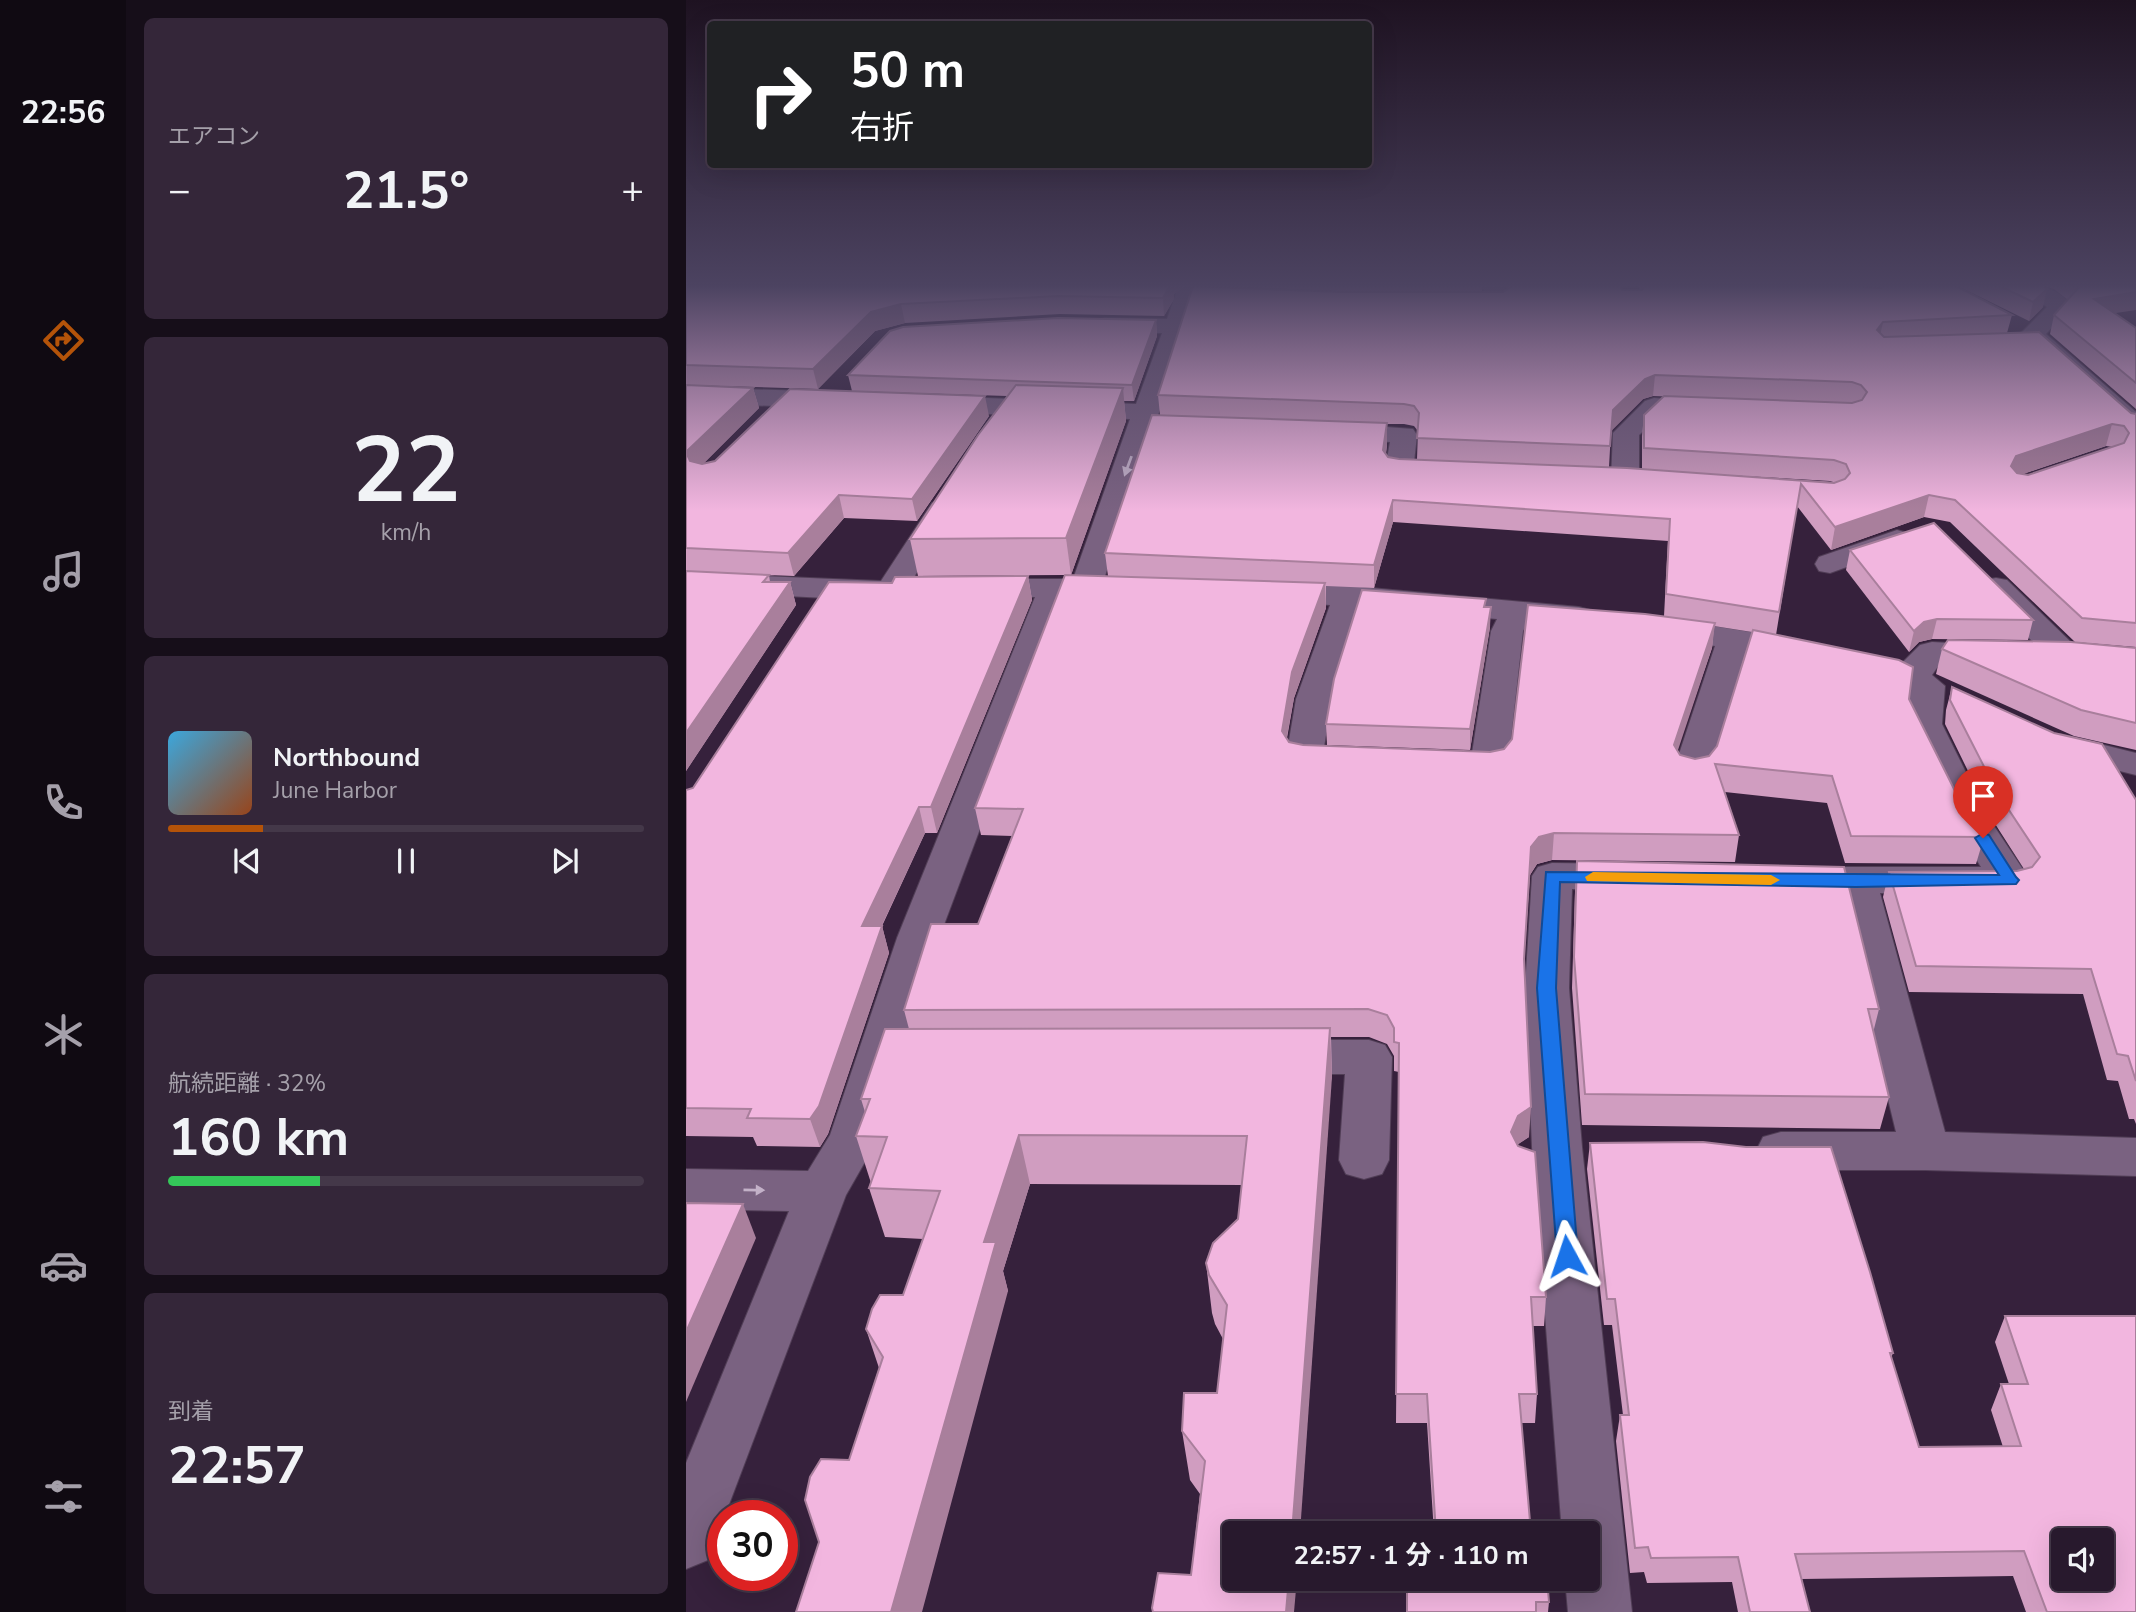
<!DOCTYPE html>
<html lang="ja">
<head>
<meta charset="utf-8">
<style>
  body { margin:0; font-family:"Nunito Sans","Noto Sans JP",sans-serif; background:#342639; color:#f1f3f6; height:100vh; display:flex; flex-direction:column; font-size:26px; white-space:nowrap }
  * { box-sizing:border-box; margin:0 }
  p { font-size:23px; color:#a5a0aa }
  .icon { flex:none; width:38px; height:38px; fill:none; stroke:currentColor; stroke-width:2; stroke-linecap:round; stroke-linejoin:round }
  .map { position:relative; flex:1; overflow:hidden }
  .drawer { display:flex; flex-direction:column; gap:18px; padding:18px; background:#160e19; width:560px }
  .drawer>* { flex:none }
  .guide { position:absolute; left:21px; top:21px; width:665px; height:147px; border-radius:7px; box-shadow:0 7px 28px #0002,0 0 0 2px #443849; background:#202124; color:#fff; overflow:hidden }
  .controls { position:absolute; left:1365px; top:1528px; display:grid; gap:14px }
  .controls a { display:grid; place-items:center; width:63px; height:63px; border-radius:7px; background:#28192d; box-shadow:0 7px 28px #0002,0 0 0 2px #443849; font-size:35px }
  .speed { position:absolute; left:21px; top:1500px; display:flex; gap:14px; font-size:35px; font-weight:700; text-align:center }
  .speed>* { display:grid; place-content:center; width:91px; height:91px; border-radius:50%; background:#28192d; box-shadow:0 7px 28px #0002,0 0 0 2px #443849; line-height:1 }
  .speed .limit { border:10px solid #d22; background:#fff; color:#111 }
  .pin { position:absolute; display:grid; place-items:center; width:60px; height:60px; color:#fff; margin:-72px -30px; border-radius:50% 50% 50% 0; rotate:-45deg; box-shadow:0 0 7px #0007 }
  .pin .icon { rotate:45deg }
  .me { position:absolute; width:77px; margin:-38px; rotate:355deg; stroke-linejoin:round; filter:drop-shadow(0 0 5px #0008) }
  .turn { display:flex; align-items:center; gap:24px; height:147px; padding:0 28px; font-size:32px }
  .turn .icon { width:91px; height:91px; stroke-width:2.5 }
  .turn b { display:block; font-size:49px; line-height:60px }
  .big { font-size:52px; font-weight:700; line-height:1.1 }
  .drawer .tile { flex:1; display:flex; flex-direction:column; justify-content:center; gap:10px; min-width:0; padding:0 24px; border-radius:10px; background:#342639 }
  .drawer .dial { align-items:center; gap:0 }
  .dial b { font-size:91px; line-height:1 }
  .song { display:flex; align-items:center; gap:21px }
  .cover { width:84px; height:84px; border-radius:10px; background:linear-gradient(135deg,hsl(200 70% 55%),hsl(20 70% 35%)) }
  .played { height:7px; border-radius:4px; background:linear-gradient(90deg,#b45309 20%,#443849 20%) }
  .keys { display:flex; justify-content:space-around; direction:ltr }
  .heat { display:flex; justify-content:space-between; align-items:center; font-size:38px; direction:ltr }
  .charge { height:10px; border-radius:5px; background:linear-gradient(90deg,#34c759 32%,#443849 0) }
  .trip { position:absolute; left:536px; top:1521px; width:378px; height:70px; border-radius:7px; background:#28192d; box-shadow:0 7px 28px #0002,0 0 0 2px #443849; font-weight:700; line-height:70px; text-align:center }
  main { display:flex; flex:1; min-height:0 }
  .tab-bar { display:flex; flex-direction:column; width:126px; justify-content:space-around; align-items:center; background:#100a12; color:#a5a0aa }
  .tab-bar .icon { width:49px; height:49px }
  .tab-bar .current { color:#b45309 }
  .tab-bar b { font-size:32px; color:#f1f3f6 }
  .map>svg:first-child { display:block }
</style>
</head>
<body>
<main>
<nav class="tab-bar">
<b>22:56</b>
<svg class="icon current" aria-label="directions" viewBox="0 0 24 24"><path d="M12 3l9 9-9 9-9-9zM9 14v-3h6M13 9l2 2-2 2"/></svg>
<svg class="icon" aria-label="music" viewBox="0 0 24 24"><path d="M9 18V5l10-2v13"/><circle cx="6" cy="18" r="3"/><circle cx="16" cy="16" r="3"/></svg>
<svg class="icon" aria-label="phone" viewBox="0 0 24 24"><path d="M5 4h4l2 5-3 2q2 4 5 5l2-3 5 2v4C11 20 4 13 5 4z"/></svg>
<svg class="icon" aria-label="climate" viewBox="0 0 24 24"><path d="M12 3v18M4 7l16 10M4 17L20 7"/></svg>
<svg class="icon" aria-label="car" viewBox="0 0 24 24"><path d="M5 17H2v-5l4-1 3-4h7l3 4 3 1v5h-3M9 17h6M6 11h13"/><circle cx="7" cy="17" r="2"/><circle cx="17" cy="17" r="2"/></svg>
<svg class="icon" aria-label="filters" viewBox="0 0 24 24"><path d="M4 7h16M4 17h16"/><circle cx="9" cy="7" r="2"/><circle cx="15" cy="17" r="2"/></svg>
</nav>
<section class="drawer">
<div class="tile"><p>エアコン</p>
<div class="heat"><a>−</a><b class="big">21.5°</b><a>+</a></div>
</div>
<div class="tile dial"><b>22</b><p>km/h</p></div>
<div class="tile">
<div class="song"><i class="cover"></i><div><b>Northbound</b><p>June Harbor</p></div></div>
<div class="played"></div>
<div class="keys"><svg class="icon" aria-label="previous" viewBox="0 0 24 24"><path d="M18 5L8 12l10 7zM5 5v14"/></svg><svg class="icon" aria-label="pause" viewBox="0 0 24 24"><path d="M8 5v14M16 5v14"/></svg><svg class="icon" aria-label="next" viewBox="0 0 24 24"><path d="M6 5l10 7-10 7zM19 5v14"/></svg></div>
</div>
<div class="tile"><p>航続距離 · 32%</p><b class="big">160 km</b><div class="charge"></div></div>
<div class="tile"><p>到着</p><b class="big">22:57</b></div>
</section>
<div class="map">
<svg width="1450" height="1612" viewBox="0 0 1450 1612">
  <rect width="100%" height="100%" fill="#36213c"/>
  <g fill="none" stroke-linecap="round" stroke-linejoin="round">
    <g stroke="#513e56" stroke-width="2">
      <g id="minor">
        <path d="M493 285H515L418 579 436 581 441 588 436 595 381 597 253 938 192 1139 160 1195 22 1560 0 1569V1463L103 1211 0 1209V1169L122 1171 144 1135 211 938 349 597 282 595 277 588 282 581 293 579H387L444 419 250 412 241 409 237 404 241 399 250 396 450 404 476 333 419 332 411 330 407 325 411 320 419 318 481 319Z"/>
        <path d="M795 285H817L827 301C819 312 772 312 764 301L775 294H801Z"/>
        <path d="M1328 285C1349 285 1373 287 1386 306L1360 334 1450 412V434L1441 432 1338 339 1334 334 1361 307Z"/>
        <path d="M0 387 147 392 156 395 160 400 156 405 147 408 0 403Z"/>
        <path d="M968 398 1015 402 1019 407 1015 412 975 414 953 435V479L949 485 939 487 929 485 925 479 927 433 959 401Z"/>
        <path d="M647 423 727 429 731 435 728 462 763 466 767 472 763 478 753 480 703 476 699 470 704 442 638 437 634 431 638 425Z"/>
        <path d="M256 500 266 503 270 509 217 595 140 598 0 591V573L195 581 246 503Z"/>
        <path d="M1211 530 1222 533 1226 539 1222 545 1144 573 1133 571 1129 564 1133 557Z"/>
        <path d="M1310 578 1321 580 1390 647 1395 654 1390 661 1378 664 1366 661 1299 594 1294 587 1299 580Z"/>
        <path d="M586 583 663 586 893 607 904 610 909 617 904 624 893 627 842 622 837 631 822 765 816 773C796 778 773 777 753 772L747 764 753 756 786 753 805 631 811 619 675 607 646 699 638 747 670 751 675 759 670 767C649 772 626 771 605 766L600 758 610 699 644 605 575 600 570 593 575 586Z"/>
        <path d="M977 618 1114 640 1126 643 1131 650 1126 657 1114 660 1061 651 1025 772 1019 780 1006 783 993 780 987 772 1029 646 965 635 961 628 965 621Z"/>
        <path d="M1246 642 1320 646 1325 653 1320 660 1308 663 1255 662 1246 675 1259 686 1256 724 1302 817 1344 880 1338 889 1324 893H1194L1259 1132 1450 1138V1176L1239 1170H1095L1077 1165 1070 1151 1077 1137 1095 1132H1210L1152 893H1110L1096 889 1090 880 1096 871 1110 867H1295L1264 817 1220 724 1224 691 1208 683 1164 672 1159 665 1164 658 1176 655 1215 664 1234 645Z"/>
        <path d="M1374 734 1450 753V775L1361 753 1356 745 1361 737Z"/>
        <path d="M866 863 941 864 955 868 961 877 955 886 941 890 886 889 883 988 896 1147 946 1612H882L879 1578H901V1533H876L846 1147 839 988 846 876 852 867Z"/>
        <path d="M595 1040H683L699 1045 706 1057 703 1160 696 1174 678 1179 660 1174 653 1160 659 1074H595L579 1069 572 1057 579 1045Z"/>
      </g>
    </g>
    <use href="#minor" fill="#7a6281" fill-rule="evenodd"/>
  </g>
  <g fill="#d09dc0" fill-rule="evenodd">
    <path d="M5 285H796V291H655L500 285 488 294V299L478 316 374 314 219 323 189 331 132 389 0 385V287Z"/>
    <path d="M819 285H934L936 290H954L952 285H1175L1178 287 1187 288 1184 285H1268L1326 315 1321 333 1445 413 1450 414V647L1389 642 1264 522 1238 517 1145 550 1111 506 1090 635 1223 699 1269 791 1298 837 1290 864 1159 863 1141 803 1039 792 1053 835 1049 862 866 860 851 864 844 875 838 961 843 1137 832 1144 860 1297 858 1326H847L851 1394 849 1423H835L845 1533H748L741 1423H710L713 1072 708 1071V1056L701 1044 683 1037H645L646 1077 505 1575 514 1494 504 1480 496 1431 531 1393 537 1339 529 1324 526 1313 520 1263 552 1219 556 1185 344 1184 317 1271 322 1291 163 1460 193 1368 180 1329 217 1295 237 1239 199 1237 183 1188 185 1183 170 1136 179 1112 175 1099 223 1029 218 1010 292 924 326 836 295 835 289 808 379 575 232 576 224 539 321 396 166 391 162 375 470 320 471 336 448 401H438L440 421 385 575 422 576 419 553 474 415 472 395 654 292H817L821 289ZM967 396 1163 403 958 415 956 436V469L923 467 925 431 957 399ZM701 424H718L728 426 732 431 731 459H713L702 457 700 454 701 445ZM1420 446 1427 447 1342 475 1337 474ZM1040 475 1144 481 1147 482ZM707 522 982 541 978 616 818 749 804 752 617 745 603 742 601 738 608 698 640 608V586L688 588ZM1028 626 1066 632 1031 746 1023 756 1009 759 994 755 991 750 1026 648Z"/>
    <path d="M1270 285H1450L1429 313 1450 328V409L1364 334 1368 315 1382 300 1368 289 1357 286V307L1343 321Z"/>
    <path d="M0 385 67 388 73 408 17 464 303 416 231 521 158 518 108 576 56 574 83 575 84 582H104L110 605 0 771Z"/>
    <path d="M1164 550 1347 620 1342 640 1246 639 1233 642 1223 652 1160 570Z"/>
    <path d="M342 576 346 600 251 833H239L196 926 203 953 142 1134 134 1147 71 1146 67 1137 0 1136V790L7 788 206 583Z"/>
    <path d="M800 607 804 627 784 750 641 745 640 724Z"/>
    <path d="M1450 648V750L1388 736 1250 674 1256 649Z"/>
    <path d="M1266 687 1450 800V1124L1448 1119H1443L1432 1081 1421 1080 1397 994 1223 992 1197 897 1203 872 1331 871 1338 869 1304 816 1259 724 1260 710Z"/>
    <path d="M891 861 1193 1009 1187 1033 1203 1097 1194 1129 896 1125 886 988 889 892Z"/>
    <path d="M904 1143 1207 1353 1205 1358 1233 1447H1317L1305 1410 1315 1384H1323L1309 1342 1319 1316 1450 1612H1340L1327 1576 1116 1579 1124 1612H1052L1046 1582 961 1583 958 1572 944 1573 930 1441 934 1415H937L926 1325H918L901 1169Z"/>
    <path d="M721 1578 863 1602 862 1612H721Z"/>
  </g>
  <g fill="#a97f9c">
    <path d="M484 285H500L488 294V299L478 316 477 298Z"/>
    <path d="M1361 289 1357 307 1343 321 1347 302Z"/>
    <path d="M1450 292V310L1403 317 1408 299Z"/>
    <path d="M215 304 219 323 189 331 132 389 127 369 185 312Z"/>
    <path d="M470 320 471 336 448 401 446 385Z"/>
    <path d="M1197 322 1193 341 1191 330Z"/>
    <path d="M969 375 967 396 957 399 925 431 927 410 959 379Z"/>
    <path d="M67 388 73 408 7 474 0 452Z"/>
    <path d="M437 388 440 421 385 575 380 538Z"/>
    <path d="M299 396 303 416 231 521 226 499Z"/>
    <path d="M701 423V445L697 471V450Z"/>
    <path d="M1426 424 1420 446 1325 478V466L1330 456Z"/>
    <path d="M153 495 158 518 108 576 102 553Z"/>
    <path d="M1243 495 1238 517 1145 550 1149 527Z"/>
    <path d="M707 500V522L688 588V565Z"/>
    <path d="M342 576 346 600 251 833 245 807Z"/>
    <path d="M104 582 110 605 0 771V733Z"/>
    <path d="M639 583 640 608 608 698 597 758 596 731 606 672Z"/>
    <path d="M805 607 804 627 784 750V729Z"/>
    <path d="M1251 619 1246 639 1233 642 1223 652 1228 631 1238 622Z"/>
    <path d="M1029 623 1026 648 985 771 988 745Z"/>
    <path d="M233 807 239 833 183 953 176 926Z"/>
    <path d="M868 833 866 860 851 864 844 875 845 847 853 837Z"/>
    <path d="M196 926 203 953 142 1134 134 1147 124 1119Z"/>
    <path d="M644 1028 646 1077 614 1533H606Z"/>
    <path d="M845 1107 843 1137 831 1145 825 1132 832 1116Z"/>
    <path d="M333 1135 344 1184 317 1271 322 1291 236 1612H205L298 1242Z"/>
    <path d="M57 1204 70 1238 0 1402V1332Z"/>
    <path d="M603 1578H611L608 1612H600Z"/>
  </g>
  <g fill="#f2b6df" stroke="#a97f9c" stroke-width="2" fill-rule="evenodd">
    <path d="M5 285H484L477 298 372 296 215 304 185 312 127 369 0 365V287Z"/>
    <path d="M827 285H934L936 290H956L958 285H1175L1178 287 1195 288 1197 285H1268L1326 315 1197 322 1191 330 1198 337 1353 332 1445 413 1450 414V623L1396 618 1269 500 1243 495 1149 527 1115 484 1093 612 980 594 984 519 707 500 688 565 419 553 466 415 701 423 697 450 702 457 713 459 941 468 1148 483 1159 479 1164 473 1160 464 1148 460 958 448V415L978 396 1166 403 1176 400 1181 392 1175 385 1166 382 969 375 959 379 927 410 924 446 731 438 733 413 728 406 718 404 472 395 507 286 654 292H817ZM1426 424 1438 426 1443 433 1438 443 1342 475 1331 473 1325 466 1330 456Z"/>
    <path d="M1312 285H1356L1361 289 1347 302Z"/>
    <path d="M1391 285H1450V292L1408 299 1450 328V383L1368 315 1393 287Z"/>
    <path d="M372 318 470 320 446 385 162 375 204 331 217 327Z"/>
    <path d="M0 385 67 388 0 452 4 461 16 464 29 461 104 389 299 396 226 499 153 495 102 553 0 548Z"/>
    <path d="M330 385 437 388 380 538 224 539 292 435Z"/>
    <path d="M1248 523 1347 620 1251 619 1238 622 1228 631 1164 550Z"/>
    <path d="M0 571 83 575 77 582H104L0 733Z"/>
    <path d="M379 575 639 583 606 672 596 731 603 742 617 745 804 752 818 749 826 739 842 605 959 614 1029 623 988 745 994 755 1009 759 1023 756 1031 746 1067 630 1213 660 1227 667 1223 699 1269 791 1298 837 1165 836 1146 776 1029 764 1053 835 868 833 853 837 845 847 838 959 845 1107 832 1116 825 1132 832 1146 849 1152 860 1297H845L851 1394H833L845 1533H750L741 1394H710L713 1043 708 1042V1028L701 1015 682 1009 218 1010 245 924H292L337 809 289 808Z"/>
    <path d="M342 576 245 807H233L176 926H196L133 1106 124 1119 61 1118 65 1109 0 1108V790L7 788 143 582 206 583 209 577Z"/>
    <path d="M676 590 800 599 798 607H805L784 729 640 724 648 679Z"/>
    <path d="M1262 640 1385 642 1450 648V723L1395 710 1256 649Z"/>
    <path d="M1266 687 1368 733 1416 744 1450 800V1081L1442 1056 1431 1054 1405 969 1230 966 1203 872 1331 871 1346 867 1354 857 1311 792 1264 700Z"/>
    <path d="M891 861 1158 867 1193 1009H1182L1203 1097 899 1094 888 957Z"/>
    <path d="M644 1028 606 1533H548V1578H603L600 1612H467L466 1608 472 1573 505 1575 519 1461 496 1431 498 1393H531L541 1305 523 1275 520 1263 527 1243 552 1219 561 1136 333 1135 298 1242H310L205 1612H110L133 1542 119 1500 124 1477 135 1459 163 1460 197 1357 180 1329 186 1309 194 1295H217L254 1191 183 1188 201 1137 170 1136 184 1099H175L199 1029Z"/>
    <path d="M1017 1142 1060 1147H1145L1184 1272 1207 1353H1204L1233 1447 1335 1446 1315 1384H1342L1319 1316H1450V1612H1361L1338 1551 1109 1554 1124 1612H1064L1052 1557 965 1558 962 1547 949 1548 934 1415H943L929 1299H921L904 1143ZM1377 1540H1416V1578H1377Z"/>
    <path d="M0 1203 57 1204 0 1332Z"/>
    <path d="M721 1578H861L863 1602H850V1612H721Z"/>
  </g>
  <defs><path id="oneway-solid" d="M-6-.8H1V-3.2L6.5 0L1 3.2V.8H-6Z" transform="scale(1.75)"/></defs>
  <g fill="#c3b1c8">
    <use href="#oneway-solid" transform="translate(442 466) rotate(110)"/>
    <use href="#oneway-solid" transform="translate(68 1190) rotate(1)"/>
  </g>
  <linearGradient id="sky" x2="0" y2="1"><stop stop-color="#1e1221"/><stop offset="0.56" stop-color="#4c4361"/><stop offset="1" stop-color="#4c4361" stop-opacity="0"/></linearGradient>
  <rect width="1450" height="511" fill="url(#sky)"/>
  <path fill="#1a73e8" stroke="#114b97" stroke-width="2" d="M1297 833 1303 835 1330 877 1333 880 1330 884 1170 887 874 882 870 988 892 1256 889 1263 881 1265 874 1263 871 1256 851 988 860 872 1313 875 1289 838Z"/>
  <path fill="#f59e0b" d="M907 872 1085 875 1094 880 1085 885 901 881 899 877Z"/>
</svg>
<div class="controls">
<a><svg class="icon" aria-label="sound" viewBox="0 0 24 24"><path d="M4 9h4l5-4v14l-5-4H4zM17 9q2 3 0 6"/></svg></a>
</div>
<div class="speed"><div class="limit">30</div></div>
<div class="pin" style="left:1297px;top:838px;background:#d93025"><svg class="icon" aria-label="arrive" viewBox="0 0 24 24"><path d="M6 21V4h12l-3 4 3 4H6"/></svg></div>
<svg class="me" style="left:881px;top:1256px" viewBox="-20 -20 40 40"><path d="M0-17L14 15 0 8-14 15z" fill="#1a73e8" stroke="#fff" stroke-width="4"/></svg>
<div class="trip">22:57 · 1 分 · 110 m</div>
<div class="guide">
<div class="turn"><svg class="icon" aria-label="right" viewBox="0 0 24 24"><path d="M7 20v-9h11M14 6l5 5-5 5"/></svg><div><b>50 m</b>右折</div></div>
</div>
</div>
</main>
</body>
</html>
